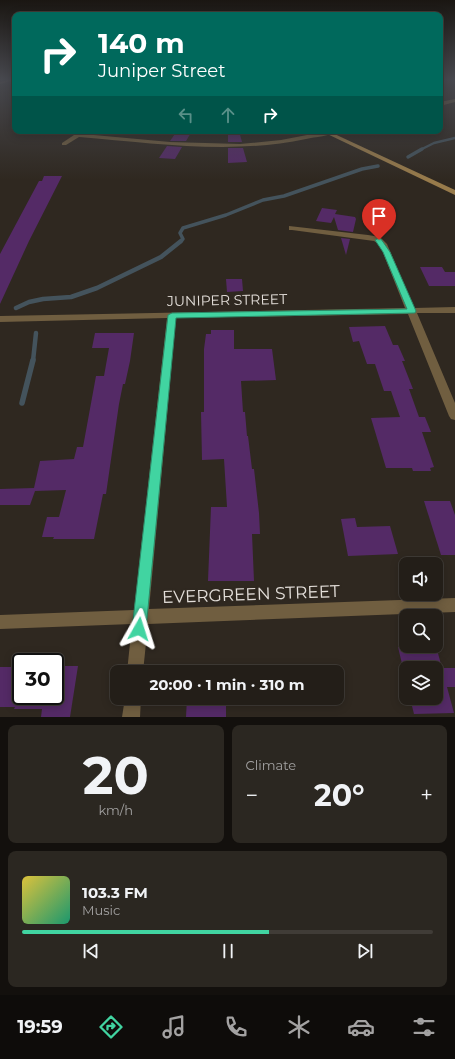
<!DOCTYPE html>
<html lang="en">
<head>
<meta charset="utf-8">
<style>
  body { margin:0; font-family:Montserrat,sans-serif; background:#2b2721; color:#f1f3f6; height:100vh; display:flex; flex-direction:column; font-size:15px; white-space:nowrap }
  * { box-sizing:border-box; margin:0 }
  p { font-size:13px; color:#a3a2a2 }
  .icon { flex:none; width:22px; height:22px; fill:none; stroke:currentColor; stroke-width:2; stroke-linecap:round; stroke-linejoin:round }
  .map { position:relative; height:717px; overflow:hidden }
  .sheet { display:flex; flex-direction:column; gap:8px; padding:8px; background:#13100d; flex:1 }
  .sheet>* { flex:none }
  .banner { position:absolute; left:12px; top:12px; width:431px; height:122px; border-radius:8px; box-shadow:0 2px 10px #0003,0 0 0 1px #403c37; background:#00695c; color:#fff; overflow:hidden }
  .controls { position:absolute; left:399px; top:557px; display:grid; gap:8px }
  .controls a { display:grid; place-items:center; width:44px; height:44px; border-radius:8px; background:#231e18; box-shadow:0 2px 10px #0003,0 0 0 1px #403c37; font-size:20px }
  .speed { position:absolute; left:12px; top:653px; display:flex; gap:8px; font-size:20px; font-weight:700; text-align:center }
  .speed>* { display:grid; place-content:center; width:52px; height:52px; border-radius:50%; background:#231e18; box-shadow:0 2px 10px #0003,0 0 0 1px #403c37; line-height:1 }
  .speed .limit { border:2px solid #111; border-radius:6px; background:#fff; color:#111 }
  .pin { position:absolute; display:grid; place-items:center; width:34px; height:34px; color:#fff; margin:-41px -17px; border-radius:50% 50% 50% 0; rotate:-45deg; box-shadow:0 0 4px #0007 }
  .pin .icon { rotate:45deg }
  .me { position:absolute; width:44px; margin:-22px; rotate:6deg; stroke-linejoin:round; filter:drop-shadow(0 0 3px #0008) }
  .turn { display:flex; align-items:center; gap:14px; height:84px; padding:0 20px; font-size:18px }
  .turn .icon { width:52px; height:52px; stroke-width:2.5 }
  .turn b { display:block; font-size:28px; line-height:34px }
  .lanes { display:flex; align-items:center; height:38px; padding:0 20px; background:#0003; justify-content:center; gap:20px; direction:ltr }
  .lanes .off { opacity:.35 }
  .big { font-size:30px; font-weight:700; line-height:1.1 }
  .sheet .widget { flex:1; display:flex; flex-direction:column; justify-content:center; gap:6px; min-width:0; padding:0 14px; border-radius:8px; background:#2b2721 }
  .sheet .dial { align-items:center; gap:0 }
  .dial b { font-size:52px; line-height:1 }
  .song { display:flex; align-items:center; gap:12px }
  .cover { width:48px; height:48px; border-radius:6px; background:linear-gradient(135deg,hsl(50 70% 55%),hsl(160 70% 35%)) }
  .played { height:4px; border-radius:2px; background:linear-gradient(90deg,#41d4a1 60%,#403c37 60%) }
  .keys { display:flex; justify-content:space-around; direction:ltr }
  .heat { display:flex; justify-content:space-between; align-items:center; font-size:22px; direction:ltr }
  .sheet .tiles { flex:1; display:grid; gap:8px; grid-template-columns:1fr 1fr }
  .widget:last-child { grid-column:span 2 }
  .trip { position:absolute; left:110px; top:665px; width:234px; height:40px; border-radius:8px; background:#231e18; box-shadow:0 2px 10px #0003,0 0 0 1px #403c37; font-weight:700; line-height:40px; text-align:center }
  .menu { display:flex; height:64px; justify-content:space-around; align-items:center; background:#0e0c0a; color:#a3a2a2 }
  .menu .icon { width:28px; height:28px }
  .menu .active { color:#41d4a1 }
  .menu b { font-size:18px; color:#f1f3f6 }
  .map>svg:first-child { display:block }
</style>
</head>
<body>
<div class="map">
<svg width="455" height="717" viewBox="0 0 455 717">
  <rect width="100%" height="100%" fill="#2f2820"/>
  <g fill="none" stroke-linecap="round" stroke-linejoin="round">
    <path stroke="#44535c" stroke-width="2.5" d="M420 150 434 143 455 138"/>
    <g stroke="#44535c" stroke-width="3.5">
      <path d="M408 157 422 149"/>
      <path d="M180 242 183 239 180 233 183 228 226 215 263 200 284 196 362 169 378 166"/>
    </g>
    <g stroke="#44535c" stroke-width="4.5">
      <path d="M16 308 29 302 43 299 71 297 97 288 161 257 181 241"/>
      <path d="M33 361 36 333"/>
    </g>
    <path stroke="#44535c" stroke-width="5.5" d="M22 403 33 360"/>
  </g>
  <g fill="#542a66">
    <path d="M177 131H192L186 141H170Z"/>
    <path d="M228 131H239L242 142H228Z"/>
    <path d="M167 146 182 147 175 159 159 158Z"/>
    <path d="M228 148H243L247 162 228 163Z"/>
    <path d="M44 176H62L29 241 0 304V254L39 181H42Z"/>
    <path d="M322 208 337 210 335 214 355 217 356 219 353 232 338 230 334 217 331 223 316 221Z"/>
    <path d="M341 238 350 239 346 255Z"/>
    <path d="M420 267H442L445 272H455V286H429Z"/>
    <path d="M226 279H242L243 291 227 292Z"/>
    <path d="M385 326 393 345H398L405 361H402L413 389H409L419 417H425L431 432H422L434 467 430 468 431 471H413L412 468H386L371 418 400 417 391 391H384L375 364H367L359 341 353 342 349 327Z"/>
    <path d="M211 330H234V349H272L276 380 241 381 243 412H245L247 436H248L252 469H254L259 513 260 534H252L254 581H208L211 507H227L224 459 202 460 201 412H204V349L206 334H211Z"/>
    <path d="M95 333H134L130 361 125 384H123L119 404 106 494H103L94 539H53L54 537H42L47 517H59L66 490 35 491 30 505H0V489L34 488 40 461 74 459 77 447H83L96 376H104L109 348H92Z"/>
    <path d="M424 501H450L455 515V555H441Z"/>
    <path d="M355 518 357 527 390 526 398 554 348 556 341 519Z"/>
    <path d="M436 646 442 668H455V687H447L454 713 414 714 410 698H436V668H403L398 647Z"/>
    <path d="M55 666H78L70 717H41L42 709H14L15 707H0V667H21V696H55Z"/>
    <path d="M187 698H226V717H186Z"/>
  </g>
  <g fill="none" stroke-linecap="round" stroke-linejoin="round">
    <g fill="#705e40" fill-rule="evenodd">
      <path d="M9 80H15L0 84V82Z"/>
      <path d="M455 99V102L440 106V102Z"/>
      <path d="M80 131H84L83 134 170 142 240 144 281 140 328 131H338C330 136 315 137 306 139 231 155 154 143 79 137L66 145H62V143Z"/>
      <path d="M289 226 368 235 380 237 387 244 414 308 455 307V313H417L455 403V420L451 419 449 416 408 314 176 318 149 609 455 598V612L148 624 143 672H127L132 624 0 629V615L134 610 167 318 0 322V316L405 308 380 245 374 241 292 230H289Z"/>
      <path d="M125 698H141L140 717H122Z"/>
    </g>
    <path fill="#987b4b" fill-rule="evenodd" d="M321 131H328L455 190V195Z"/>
  </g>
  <linearGradient id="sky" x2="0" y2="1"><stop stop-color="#1a1612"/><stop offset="0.44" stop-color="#47484e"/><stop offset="1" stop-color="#47484e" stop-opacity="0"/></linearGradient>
  <rect width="455" height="180" fill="url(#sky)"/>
  <path fill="#41d4a1" stroke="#2a8a69" d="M379 238 381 239 390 252 416 311 415 313 176 318 146 629 144 634 139 636 134 634 132 629 168 315 172 313 407 309 383 252 375 240Z"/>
  <g text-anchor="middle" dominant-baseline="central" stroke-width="4" stroke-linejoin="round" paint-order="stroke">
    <g font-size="14" fill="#e3ded9" stroke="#2f2820">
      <text transform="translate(227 300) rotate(-1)">JUNIPER STREET</text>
    </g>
    <g font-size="17" fill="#e3ded9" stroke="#2f2820">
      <text transform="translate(251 594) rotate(-2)">EVERGREEN STREET</text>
    </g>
  </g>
</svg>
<div class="controls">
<a><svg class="icon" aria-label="sound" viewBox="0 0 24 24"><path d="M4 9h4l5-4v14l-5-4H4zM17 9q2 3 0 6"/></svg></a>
<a><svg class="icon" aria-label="search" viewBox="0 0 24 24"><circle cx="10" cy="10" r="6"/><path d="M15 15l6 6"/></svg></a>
<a><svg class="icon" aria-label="layers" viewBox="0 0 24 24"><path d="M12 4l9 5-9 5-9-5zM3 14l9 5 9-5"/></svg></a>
</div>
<div class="speed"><div class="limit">30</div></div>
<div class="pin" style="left:379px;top:240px;background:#d93025"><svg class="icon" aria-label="arrive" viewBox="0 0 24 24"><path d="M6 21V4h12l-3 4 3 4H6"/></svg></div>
<svg class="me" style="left:139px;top:629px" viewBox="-20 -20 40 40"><path d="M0-17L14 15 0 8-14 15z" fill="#41d4a1" stroke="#fff" stroke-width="4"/></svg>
<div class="trip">20:00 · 1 min · 310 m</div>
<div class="banner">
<div class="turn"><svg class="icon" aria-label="right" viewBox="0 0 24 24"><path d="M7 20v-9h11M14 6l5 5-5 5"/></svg><div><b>140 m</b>Juniper Street</div></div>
<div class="lanes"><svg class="icon off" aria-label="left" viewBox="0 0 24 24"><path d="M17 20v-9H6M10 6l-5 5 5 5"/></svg><svg class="icon off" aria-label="ahead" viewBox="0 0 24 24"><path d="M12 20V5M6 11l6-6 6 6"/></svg><svg class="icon" aria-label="right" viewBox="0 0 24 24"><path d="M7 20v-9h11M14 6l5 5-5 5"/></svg></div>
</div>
</div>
<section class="sheet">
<div class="tiles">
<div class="widget dial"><b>20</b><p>km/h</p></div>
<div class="widget"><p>Climate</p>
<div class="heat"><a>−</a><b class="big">20°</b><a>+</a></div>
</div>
<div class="widget">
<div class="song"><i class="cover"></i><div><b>103.3 FM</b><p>Music</p></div></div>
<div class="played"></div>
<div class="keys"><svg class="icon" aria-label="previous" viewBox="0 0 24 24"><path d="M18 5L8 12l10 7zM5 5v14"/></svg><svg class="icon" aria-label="pause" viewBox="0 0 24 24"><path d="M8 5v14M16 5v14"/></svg><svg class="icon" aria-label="next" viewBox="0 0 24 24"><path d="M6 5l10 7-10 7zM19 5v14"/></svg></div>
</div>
</div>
</section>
<nav class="menu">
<b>19:59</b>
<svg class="icon active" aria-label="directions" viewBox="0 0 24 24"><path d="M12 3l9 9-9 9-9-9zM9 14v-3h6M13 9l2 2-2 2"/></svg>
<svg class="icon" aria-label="music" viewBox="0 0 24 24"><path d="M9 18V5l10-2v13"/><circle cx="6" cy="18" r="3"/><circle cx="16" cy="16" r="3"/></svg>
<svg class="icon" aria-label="phone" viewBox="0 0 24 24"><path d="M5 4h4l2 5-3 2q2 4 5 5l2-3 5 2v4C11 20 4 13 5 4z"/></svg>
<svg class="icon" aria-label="climate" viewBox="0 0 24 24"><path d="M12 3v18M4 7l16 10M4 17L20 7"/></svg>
<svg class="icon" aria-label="car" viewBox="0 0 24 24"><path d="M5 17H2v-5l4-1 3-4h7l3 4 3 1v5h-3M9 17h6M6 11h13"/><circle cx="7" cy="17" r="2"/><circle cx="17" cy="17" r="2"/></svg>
<svg class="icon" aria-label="filters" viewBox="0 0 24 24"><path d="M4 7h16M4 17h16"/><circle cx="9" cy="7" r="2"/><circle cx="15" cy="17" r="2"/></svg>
</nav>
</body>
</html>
